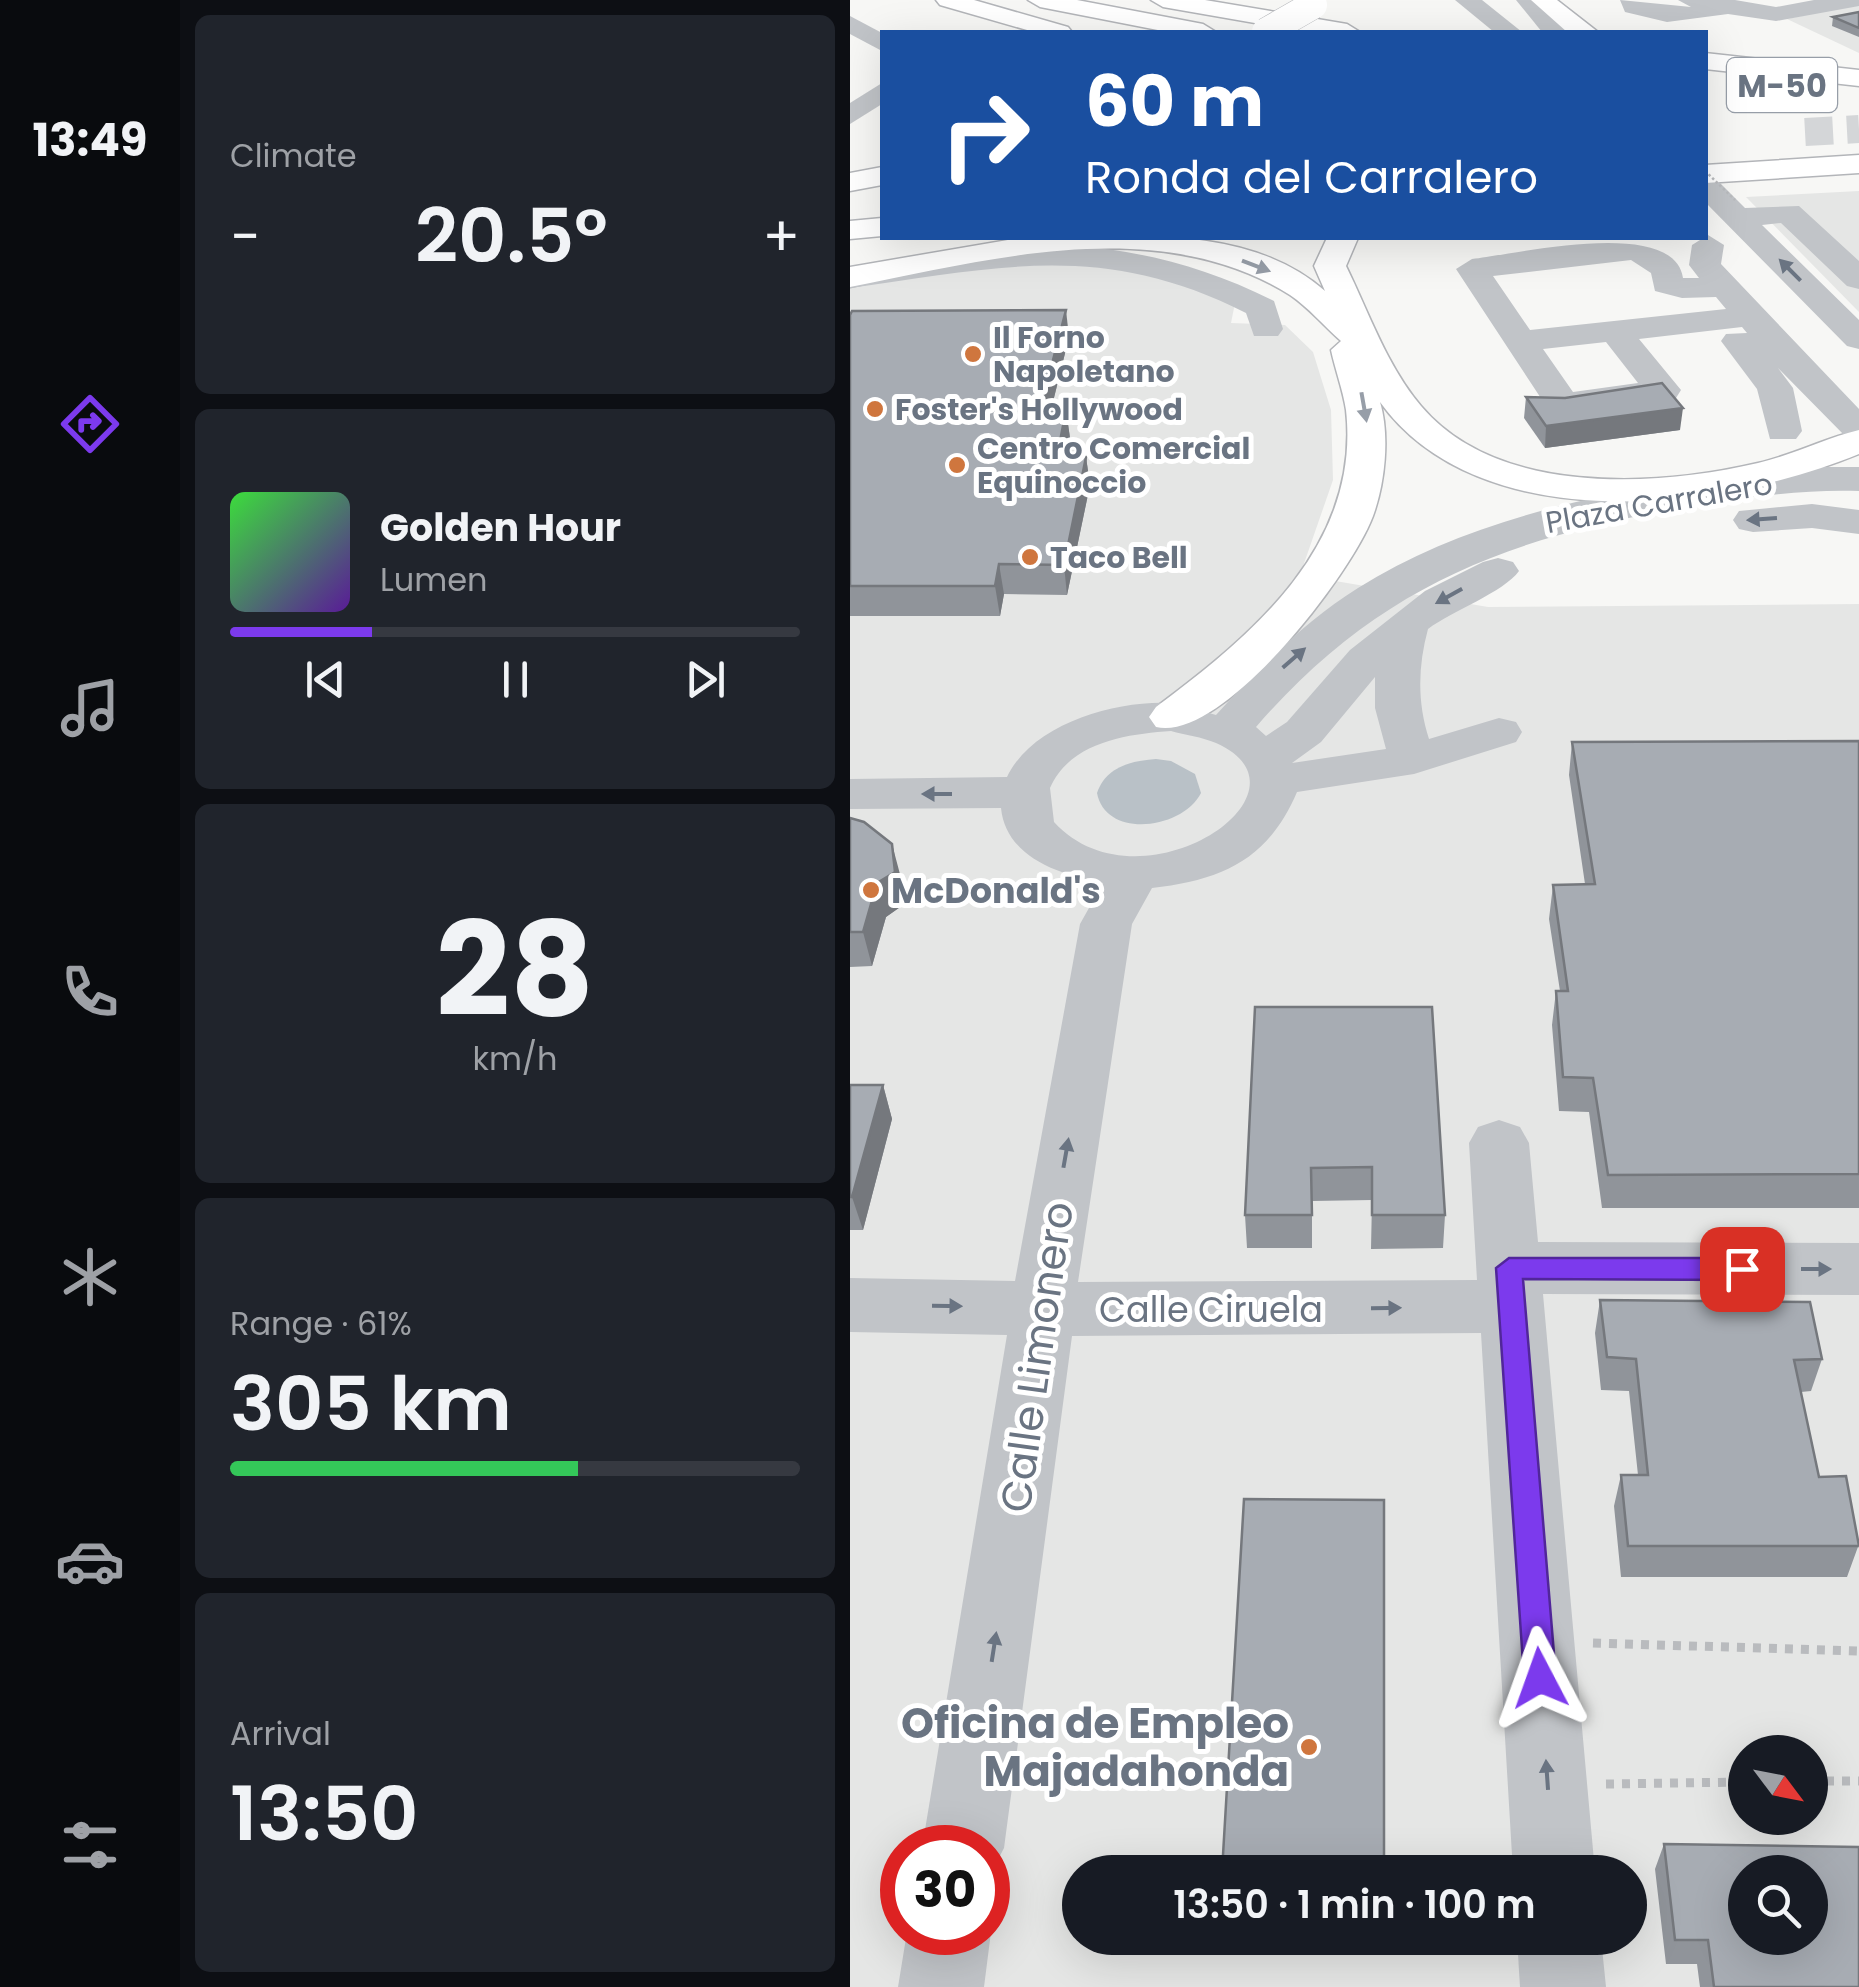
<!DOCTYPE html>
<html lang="en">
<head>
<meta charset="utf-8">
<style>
  body { margin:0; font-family:Poppins,sans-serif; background:#20242c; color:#f1f3f6; height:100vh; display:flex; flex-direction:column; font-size:38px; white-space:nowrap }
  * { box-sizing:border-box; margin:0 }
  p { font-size:32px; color:#9ea1a6 }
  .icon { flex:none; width:55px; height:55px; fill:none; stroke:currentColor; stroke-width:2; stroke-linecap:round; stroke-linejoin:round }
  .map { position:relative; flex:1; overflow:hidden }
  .details { display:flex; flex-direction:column; gap:15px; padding:15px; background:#0d0f14; width:670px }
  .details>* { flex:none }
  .banner { position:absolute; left:30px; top:30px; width:828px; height:210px; border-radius:0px; box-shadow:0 10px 40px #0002; background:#1a4fa0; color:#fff; overflow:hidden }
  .needle { width:65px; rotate:122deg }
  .buttons { position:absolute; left:878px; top:1735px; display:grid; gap:20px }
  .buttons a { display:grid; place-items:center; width:100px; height:100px; border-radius:50%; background:#171b24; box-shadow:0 10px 40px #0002; font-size:50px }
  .speed { position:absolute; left:30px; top:1825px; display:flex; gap:20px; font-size:50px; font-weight:700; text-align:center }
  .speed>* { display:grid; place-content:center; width:130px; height:130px; border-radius:50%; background:#171b24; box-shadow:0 10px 40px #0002; line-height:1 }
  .speed .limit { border:15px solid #d22; background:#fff; color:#111 }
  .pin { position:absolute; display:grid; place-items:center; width:85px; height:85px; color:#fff; margin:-42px; border-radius:20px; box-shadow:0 5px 15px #0006 }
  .me { position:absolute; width:110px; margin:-55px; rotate:356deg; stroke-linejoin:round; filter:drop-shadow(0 0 8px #0008) }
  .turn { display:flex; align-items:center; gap:35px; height:210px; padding:0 40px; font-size:45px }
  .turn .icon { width:130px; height:130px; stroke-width:2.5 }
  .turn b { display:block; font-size:70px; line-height:85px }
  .big { font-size:75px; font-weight:600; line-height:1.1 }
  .details .card { flex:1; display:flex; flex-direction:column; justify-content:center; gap:15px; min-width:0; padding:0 35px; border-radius:15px; background:#20242c }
  .details .dial { align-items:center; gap:0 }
  .dial b { font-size:130px; line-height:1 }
  .song { display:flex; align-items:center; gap:30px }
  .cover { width:120px; height:120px; border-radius:15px; background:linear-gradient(135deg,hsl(120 70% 55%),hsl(270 70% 35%)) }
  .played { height:10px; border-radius:5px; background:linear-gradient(90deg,#7c3aed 25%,#363941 25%) }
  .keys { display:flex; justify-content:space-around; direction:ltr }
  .heat { display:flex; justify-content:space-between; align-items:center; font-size:55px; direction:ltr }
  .charge { height:15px; border-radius:8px; background:linear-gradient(90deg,#34c759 61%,#363941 0) }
  .trip { position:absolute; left:212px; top:1855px; width:585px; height:100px; border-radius:50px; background:#171b24; box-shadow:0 10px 40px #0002; font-weight:600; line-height:100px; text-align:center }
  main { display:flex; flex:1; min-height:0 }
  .tab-bar { display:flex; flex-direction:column; width:180px; justify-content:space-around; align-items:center; background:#090b0e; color:#9ea1a6 }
  .tab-bar .icon { width:70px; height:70px }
  .tab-bar .selected { color:#7c3aed }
  .tab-bar b { font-size:45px; color:#f1f3f6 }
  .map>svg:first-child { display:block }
</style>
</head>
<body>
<main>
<nav class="tab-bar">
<b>13:49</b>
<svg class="icon selected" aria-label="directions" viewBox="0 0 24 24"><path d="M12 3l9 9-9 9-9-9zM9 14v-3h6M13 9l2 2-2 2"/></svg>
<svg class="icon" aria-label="music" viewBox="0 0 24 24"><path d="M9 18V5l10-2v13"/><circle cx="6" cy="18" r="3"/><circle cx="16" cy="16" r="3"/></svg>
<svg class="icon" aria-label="phone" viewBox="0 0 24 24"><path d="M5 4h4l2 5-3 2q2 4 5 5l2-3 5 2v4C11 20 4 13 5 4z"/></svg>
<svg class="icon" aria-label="climate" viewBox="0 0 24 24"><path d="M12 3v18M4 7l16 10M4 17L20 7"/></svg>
<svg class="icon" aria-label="car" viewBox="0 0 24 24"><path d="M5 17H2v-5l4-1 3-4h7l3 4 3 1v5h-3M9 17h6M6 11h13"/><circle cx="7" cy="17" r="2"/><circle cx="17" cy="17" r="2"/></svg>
<svg class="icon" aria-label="filters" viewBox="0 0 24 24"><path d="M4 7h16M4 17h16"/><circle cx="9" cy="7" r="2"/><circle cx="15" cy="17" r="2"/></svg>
</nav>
<section class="details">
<div class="card"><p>Climate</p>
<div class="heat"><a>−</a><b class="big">20.5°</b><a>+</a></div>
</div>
<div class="card">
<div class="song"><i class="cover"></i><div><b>Golden Hour</b><p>Lumen</p></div></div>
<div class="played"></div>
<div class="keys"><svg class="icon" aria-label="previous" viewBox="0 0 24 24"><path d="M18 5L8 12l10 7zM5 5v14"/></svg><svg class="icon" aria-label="pause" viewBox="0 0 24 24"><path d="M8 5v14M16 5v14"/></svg><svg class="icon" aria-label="next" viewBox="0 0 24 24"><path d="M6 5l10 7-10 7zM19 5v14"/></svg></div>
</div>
<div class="card dial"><b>28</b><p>km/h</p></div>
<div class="card"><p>Range · 61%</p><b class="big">305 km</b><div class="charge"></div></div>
<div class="card"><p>Arrival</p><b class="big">13:50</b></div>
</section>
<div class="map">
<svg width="1009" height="1987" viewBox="0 0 1009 1987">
  <rect width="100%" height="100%" fill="#f7f7f5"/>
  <g fill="#e5e6e5" fill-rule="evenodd">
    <path d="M1009 4V53L937 19Z"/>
    <path d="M1009 191V312L896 197Z"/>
    <path d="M177 260 291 269 385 303 381 323 435 325 463 352 481 410 483 480 450 575 638 607 1009 604V1987H0V287ZM895 1752H960V1818H895ZM52 1848H138V1932H52ZM230 1872H780V1938H230ZM895 1872H960V1938H895Z"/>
  </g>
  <path fill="#b9c1c7" d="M306 759 321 761 345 774 351 793C333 829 256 840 247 793 256 767 280 761 306 759Z"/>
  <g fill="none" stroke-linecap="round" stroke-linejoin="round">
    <path stroke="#d4d6d8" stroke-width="28" stroke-dasharray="28 14" stroke-linecap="butt" d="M955 132 1009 129"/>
    <g stroke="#b3b5b9" stroke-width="3">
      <g id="highway">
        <path d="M86 0H124L218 27 222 32H184L90 5Z"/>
        <path d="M178 0H227L353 24 366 32H318L190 7Z"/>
        <path d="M301 0H355L497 24 510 32H457L313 7Z"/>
        <path d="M681 0H707L748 32H717Z"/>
        <path d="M855 53 1009 70V86L855 69Z"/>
        <path d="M1009 155V173L855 183V165Z"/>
        <path d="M32 167V185L0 191V173Z"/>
        <path d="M32 218V236L0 239V221Z"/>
        <path d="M169 238C269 238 394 220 475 291L464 266 477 238H508L496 266C519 313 537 366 571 406 647 496 805 487 908 463 943 455 975 438 1009 430V454C871 511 630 540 530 402 540 436 535 483 523 516 501 575 372 743 306 727L299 717 306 707C403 635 511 545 496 410 493 390 485 369 481 350L491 341C474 326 458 307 440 295 310 213 140 259 0 287V267Z"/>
      </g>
    </g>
    <g stroke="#b9bbbe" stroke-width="9" stroke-dasharray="8 8" stroke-linecap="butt">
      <path d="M743 1643 1009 1651"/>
      <path d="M960 1781H1009"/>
      <path d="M756 1784 895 1782"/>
    </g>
    <g fill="#c1c4c8" fill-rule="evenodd">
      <path d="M605 0H632L672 32H644Z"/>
      <path d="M666 0H691L718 32H692Z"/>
      <path d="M770 0 841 7 828 0H885L926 7 964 0H1009V6L926 21 878 14 817 22 775 12Z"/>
      <path d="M0 16 32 33V51L0 34Z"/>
      <path d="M32 83V104L0 124V103Z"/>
      <path d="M855 176 866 179 895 208 949 206 1009 261V289L997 286 931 223 912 225 1009 320V349L997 346 855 202Z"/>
      <path d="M858 235 874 245 871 264 1009 409V440L996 437 928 368 943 388 952 431 946 439H920L907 389 871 341 876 334 897 333 892 327 789 339 831 390 826 398 713 415 700 412 606 269 622 259C667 254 824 216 833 278H849L839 265 842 245ZM781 260 801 273 805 291 832 298 866 297 876 309 680 330 643 276ZM756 342 788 383 723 392 693 349Z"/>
      <path d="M210 245C288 249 354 266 424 301L433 329 428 336H404L396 313C253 241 151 267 0 288V268Z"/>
      <path d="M963 467H1009V491C945 489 883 499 820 510 647 541 523 592 406 727L416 736 437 722 500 650 575 591 633 562 648 558 663 562 669 571C654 592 602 611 578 629 568 666 567 702 579 739L649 718 666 722 672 732 666 742 564 774 447 792C418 860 372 880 302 888L282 924 228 1282 627 1280 619 1143 628 1127 649 1120 670 1127 679 1143 688 1242 1009 1243V1295L693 1294 745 1872H663L631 1333 222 1336 154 1848 138 1879V1848H72L157 1335 0 1332V1278L165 1281 230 924 253 883C211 875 156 858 151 808L0 809V779L157 777C182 724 265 700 321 703 336 704 352 711 366 715 409 667 454 622 508 588 634 508 816 478 963 467ZM525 677V708L536 749 442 763 471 742ZM321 731C335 735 352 737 366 743 476 792 290 916 204 822L200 788C220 742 277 734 321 731Z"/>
      <path d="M962 504 1009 510V534L962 528 903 532 889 529 883 520 889 511Z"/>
      <path d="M138 1923 141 1932 134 1987H48L57 1932H138Z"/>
      <path d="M667 1938H751L756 1987H670Z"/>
    </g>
    <use href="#highway" fill="#fff" fill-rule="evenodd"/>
    <g stroke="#b3b5b9" stroke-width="29" stroke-linecap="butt">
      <path id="highway-bridge" d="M416 32 463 5"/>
    </g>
    <path stroke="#b9bbbe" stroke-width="2.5" stroke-dasharray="2.5 2.5" stroke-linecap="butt" d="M855 171 885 200"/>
    <use href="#highway-bridge" stroke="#fff" stroke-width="28"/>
  </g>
  <g fill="#90949a">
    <path d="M1009 12V37L982 26 983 17Z"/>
    <path d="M0 315 219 337 201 410H216L220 438 216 457H236L240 485 217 595 154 594 150 616H0Z"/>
    <path d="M676 397 830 430 695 448 674 418Z"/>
    <path d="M1009 741V1208H752L739 1112 709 1111 702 1025 706 991H710L699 919 703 885 735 884 719 775 722 742Z"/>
    <path d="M0 818 51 878 53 905 36 917 22 966 0 967Z"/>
    <path d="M405 1007 595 1215 593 1248 521 1249 522 1200 462 1201V1248H397L395 1215Z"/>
    <path d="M0 1085H33L42 1119 13 1230H0Z"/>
    <path d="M750 1300 972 1359 961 1391 951 1392 969 1477 1009 1544 997 1577H771L764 1506 771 1475H788L779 1391 751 1390 745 1333Z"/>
    <path d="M814 1844 1009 1987H850L847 1964H816L805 1869Z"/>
  </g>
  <g fill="#75787d">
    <path d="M216 310 219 337 194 438 190 410Z"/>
    <path d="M833 408 830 430 695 448 696 426Z"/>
    <path d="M216 410 220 438 211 486 207 457Z"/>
    <path d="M236 457 240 485 217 595 214 565Z"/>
    <path d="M149 564 154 594 150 616 145 586Z"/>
    <path d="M42 844 51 878 53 905 36 917 22 966 13 932 27 883Z"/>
    <path d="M33 1085 42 1119 13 1230 2 1197Z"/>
  </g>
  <g fill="#a7acb3" stroke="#75787d" stroke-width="2.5" fill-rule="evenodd">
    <path d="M1009 12V28L983 17Z"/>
    <path d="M216 310 190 410H216L207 457H236L214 565 149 564 145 586H0V315L2 311Z"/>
    <path d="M812 383 833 408 696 426 676 397 715 398Z"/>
    <path d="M1009 741V1174L758 1175 743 1078 713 1077 706 991H718L703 885 745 884 722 742Z"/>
    <path d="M0 818 14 822 42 844 45 872 27 883 13 932H0Z"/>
    <path d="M405 1007H582L595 1215H522V1167L461 1168 462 1215H395Z"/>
    <path d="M0 1085H33L2 1197H0Z"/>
    <path d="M750 1300 960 1302 972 1359 944 1360 969 1477 996 1476 1009 1546H778L771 1475H798L786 1359 757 1357Z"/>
    <path d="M394 1499 534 1500V1872H372Z"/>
    <path d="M814 1844 1009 1847V1987H864L858 1940H825ZM895 1872H960V1938H895Z"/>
  </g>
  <defs><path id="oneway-solid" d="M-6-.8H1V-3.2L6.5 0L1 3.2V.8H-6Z" transform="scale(2.5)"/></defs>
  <g fill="#979ea8">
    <use href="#oneway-solid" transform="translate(406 266) rotate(21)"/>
    <use href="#oneway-solid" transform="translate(514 407) rotate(80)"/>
  </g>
  <g fill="#6a7482">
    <use href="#oneway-solid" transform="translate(940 270) rotate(-135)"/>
    <use href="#oneway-solid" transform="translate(912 519) rotate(176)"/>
    <use href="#oneway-solid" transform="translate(599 596) rotate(151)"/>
    <use href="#oneway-solid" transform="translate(444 658) rotate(-41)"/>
    <use href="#oneway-solid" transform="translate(87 794) rotate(-180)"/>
    <use href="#oneway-solid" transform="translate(216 1153) rotate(-80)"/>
    <use href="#oneway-solid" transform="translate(966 1269)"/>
    <use href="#oneway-solid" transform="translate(97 1306) rotate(1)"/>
    <use href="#oneway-solid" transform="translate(536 1308) rotate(-1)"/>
    <use href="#oneway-solid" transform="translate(144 1647) rotate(-81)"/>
    <use href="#oneway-solid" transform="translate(697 1775) rotate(-94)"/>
  </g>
  <path fill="#7c3aed" stroke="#51269a" stroke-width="2.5" d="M659 1258H892L905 1269 892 1280 673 1279 706 1678 701 1688 690 1693 679 1688 674 1678 646 1268Z"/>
  <g fill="#cf763e" stroke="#fff" stroke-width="4">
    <circle cx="123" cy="354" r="10"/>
    <circle cx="25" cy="409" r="10"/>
    <circle cx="107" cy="465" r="10"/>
    <circle cx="180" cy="557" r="10"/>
    <circle cx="21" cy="890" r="10"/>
    <circle cx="459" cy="1747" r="10"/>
  </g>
  <g text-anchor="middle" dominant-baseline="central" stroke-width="10" stroke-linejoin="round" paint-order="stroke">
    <g font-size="30" font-weight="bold" fill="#6a7482" stroke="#fff" text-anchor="start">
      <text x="143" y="337">Il Forno<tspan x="143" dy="34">Napoletano</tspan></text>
      <text x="45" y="409">Foster's Hollywood</text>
      <text x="127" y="448">Centro Comercial<tspan x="127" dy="34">Equinoccio</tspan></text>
      <text x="200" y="557">Taco Bell</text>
    </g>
    <g font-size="30" fill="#6a7482" stroke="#fff">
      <text transform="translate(809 503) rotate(-10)">Plaza Carralero</text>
    </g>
    <rect fill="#fff" stroke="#979ea8" stroke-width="2.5" x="877" y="58" width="110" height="54" rx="8"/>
    <g font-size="32" font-weight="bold" fill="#6a7482">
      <text x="932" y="85">M-50</text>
    </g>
    <g font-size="35" font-weight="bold" fill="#6a7482" stroke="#fff" text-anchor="start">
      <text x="41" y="890">McDonald's</text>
    </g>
    <g font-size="35" fill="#6a7482" stroke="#fff">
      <text x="361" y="1309">Calle Ciruela</text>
    </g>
    <g font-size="42" fill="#6a7482" stroke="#fff">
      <text transform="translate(187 1357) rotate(-82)">Calle Limonero</text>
    </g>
    <g font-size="42" font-weight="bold" fill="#6a7482" stroke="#fff" text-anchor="end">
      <text x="439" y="1723">Oficina de Empleo<tspan x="439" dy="48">Majadahonda</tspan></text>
    </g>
  </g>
</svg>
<div class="buttons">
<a><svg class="needle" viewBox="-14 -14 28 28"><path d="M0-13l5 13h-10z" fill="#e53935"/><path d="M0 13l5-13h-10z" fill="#9ea1a6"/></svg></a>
<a><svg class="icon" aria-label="search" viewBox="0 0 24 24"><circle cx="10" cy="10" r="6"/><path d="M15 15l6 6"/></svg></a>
</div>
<div class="speed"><div class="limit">30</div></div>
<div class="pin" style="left:892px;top:1269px;background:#d93025"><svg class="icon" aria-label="arrive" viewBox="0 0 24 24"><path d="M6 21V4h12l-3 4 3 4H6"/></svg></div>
<svg class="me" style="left:690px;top:1678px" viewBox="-20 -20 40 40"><path d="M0-17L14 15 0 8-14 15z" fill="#7c3aed" stroke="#fff" stroke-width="4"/></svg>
<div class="trip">13:50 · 1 min · 100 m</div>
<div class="banner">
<div class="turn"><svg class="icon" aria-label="right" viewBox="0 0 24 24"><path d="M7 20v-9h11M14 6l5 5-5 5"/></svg><div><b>60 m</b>Ronda del Carralero</div></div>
</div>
</div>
</main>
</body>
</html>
